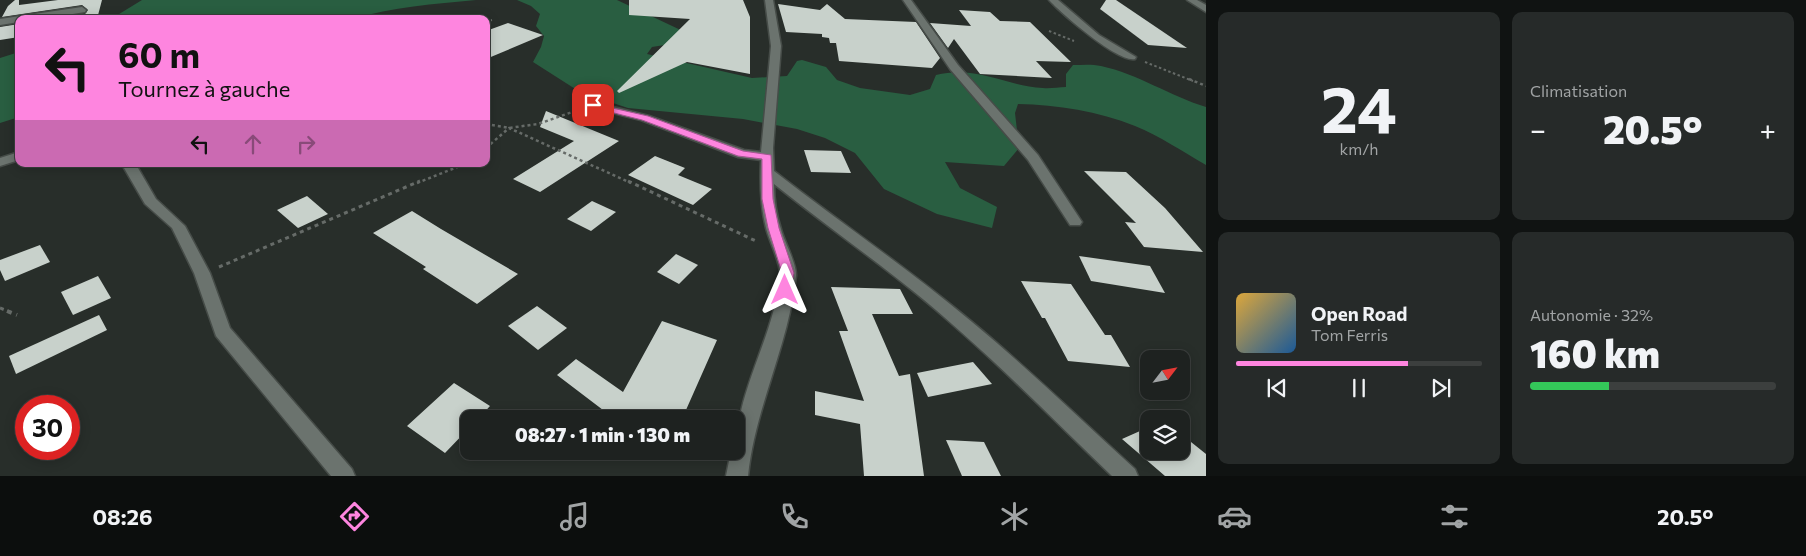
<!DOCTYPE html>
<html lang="fr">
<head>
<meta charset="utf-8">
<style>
  body { margin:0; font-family:Commissioner,sans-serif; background:#262a29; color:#f1f3f6; height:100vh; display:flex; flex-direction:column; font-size:19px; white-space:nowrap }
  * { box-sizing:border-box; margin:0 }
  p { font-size:16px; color:#a1a4a5 }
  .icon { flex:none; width:28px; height:28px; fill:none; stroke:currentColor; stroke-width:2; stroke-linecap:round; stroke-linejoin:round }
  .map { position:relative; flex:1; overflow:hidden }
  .drawer { display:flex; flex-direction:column; gap:12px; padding:12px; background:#101312; width:600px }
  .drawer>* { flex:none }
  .guide { position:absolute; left:15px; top:15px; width:475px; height:152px; border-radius:10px; box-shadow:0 2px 12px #0003,0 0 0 1px #3c3f3e; background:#fe85df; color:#111; overflow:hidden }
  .needle { width:32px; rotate:58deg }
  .fabs { position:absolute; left:1140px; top:350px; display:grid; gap:10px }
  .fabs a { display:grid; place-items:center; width:50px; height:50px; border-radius:10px; background:#1e2220; box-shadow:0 2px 12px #0003,0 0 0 1px #3c3f3e; font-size:25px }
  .speed { position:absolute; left:15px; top:395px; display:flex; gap:10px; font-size:25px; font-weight:700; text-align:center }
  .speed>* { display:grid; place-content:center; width:65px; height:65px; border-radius:50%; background:#1e2220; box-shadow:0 2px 12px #0003,0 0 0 1px #3c3f3e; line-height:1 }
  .speed .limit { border:8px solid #d22; background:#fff; color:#111 }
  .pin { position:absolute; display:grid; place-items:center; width:42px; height:42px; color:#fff; margin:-21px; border-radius:10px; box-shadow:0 2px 8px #0006 }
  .me { position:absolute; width:55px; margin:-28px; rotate:0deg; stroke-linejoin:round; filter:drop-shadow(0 0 4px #0008) }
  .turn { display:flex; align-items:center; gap:18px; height:105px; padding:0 20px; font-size:22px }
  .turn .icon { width:65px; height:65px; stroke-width:2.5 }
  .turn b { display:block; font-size:35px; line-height:42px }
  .lanes { display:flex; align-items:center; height:48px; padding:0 20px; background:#0003; justify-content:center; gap:25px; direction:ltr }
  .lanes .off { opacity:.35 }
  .big { font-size:38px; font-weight:800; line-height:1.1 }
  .drawer .card { flex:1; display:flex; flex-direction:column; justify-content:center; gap:8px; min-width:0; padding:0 18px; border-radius:10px; background:#262a29 }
  .drawer .dial { align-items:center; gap:0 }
  .dial b { font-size:65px; line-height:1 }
  .song { display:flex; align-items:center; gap:15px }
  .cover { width:60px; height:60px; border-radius:8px; background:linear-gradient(135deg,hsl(40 70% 55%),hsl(210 70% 35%)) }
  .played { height:5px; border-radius:2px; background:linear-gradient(90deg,#fe85df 70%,#3c3f3e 70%) }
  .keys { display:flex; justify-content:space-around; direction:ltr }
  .heat { display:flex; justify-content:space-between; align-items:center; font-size:28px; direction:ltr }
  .charge { height:8px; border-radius:4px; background:linear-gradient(90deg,#34c759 32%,#3c3f3e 0) }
  .drawer .tiles { flex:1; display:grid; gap:12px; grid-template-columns:repeat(2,1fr) }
  .trip { position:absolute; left:460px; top:410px; width:285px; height:50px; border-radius:10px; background:#1e2220; box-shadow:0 2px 12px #0003,0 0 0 1px #3c3f3e; font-weight:800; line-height:50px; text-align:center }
  .tabs { display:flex; height:80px; justify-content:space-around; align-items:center; background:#0c0e0d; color:#a1a4a5 }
  .tabs .icon { width:35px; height:35px }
  .tabs .selected { color:#fe85df }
  .tabs b { font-size:22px; color:#f1f3f6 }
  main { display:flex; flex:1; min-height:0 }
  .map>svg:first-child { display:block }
</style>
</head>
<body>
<main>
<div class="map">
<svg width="1206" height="476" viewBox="0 0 1206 476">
  <rect width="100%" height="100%" fill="#282e2a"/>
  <g fill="#295e41">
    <path d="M142 0H476C434 4 393 7 352 19H111Z"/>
    <path d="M517 0H617L687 33 677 43 652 47 647 54 752 78 787 76 797 61 802 60 826 67 837 80 860 88 910 95 930 89 936 75C977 65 1005 86 1043 88 1050 89 1058 87 1066 87V74L1073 65C1082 65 1092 64 1101 66 1138 74 1170 96 1206 107V165C1183 152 1160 136 1135 126 1098 111 1058 105 1018 104L1015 113 1019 148 1004 166 945 162 960 188 997 207 992 228 937 214 884 189 855 153 825 138 797 129 743 119 628 108 580 92 533 62 541 47 544 36 536 26 540 14 531 6Z"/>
    <path d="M19 52V117L0 123V58Z"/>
  </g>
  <g fill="#c8d1cb">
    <path d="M15 0H19V5L58 0H102L97 19H55L85 14 88 10 82 5 2 17 8 6Z"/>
    <path d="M629 0H743L750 17V74L687 62 619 93 617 91 690 19 629 15Z"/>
    <path d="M1106 0H1116L1187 48 1148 45 1100 9Z"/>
    <path d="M778 4 820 10 827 4 845 19 916 22 940 58 932 68 839 61 836 43H830L829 38 822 37V34L786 32Z"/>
    <path d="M959 10 990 12 1000 21 1030 22 1071 62 1036 61 1052 78 980 74 954 39 948 48 930 23 971 26Z"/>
    <path d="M508 23 543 35 486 59V31Z"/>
    <path d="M19 24V37L0 40V27Z"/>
    <path d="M546 111 619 141 540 192 513 179 574 141 540 127Z"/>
    <path d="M804 150 841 151 851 173 811 172Z"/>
    <path d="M655 156 685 168 678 175 712 189 693 205 628 175Z"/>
    <path d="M1084 171 1126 172 1165 208 1203 252 1144 247 1125 222 1136 223Z"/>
    <path d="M307 196 328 214 298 228 277 210Z"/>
    <path d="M592 201 616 212 591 231 567 219Z"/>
    <path d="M412 211 441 229 518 274 477 304 423 269 426 267 373 233Z"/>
    <path d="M40 245 50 262 5 281 0 270V260Z"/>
    <path d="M676 254 698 265 679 284 657 272Z"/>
    <path d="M1079 256 1150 266 1165 293 1091 281Z"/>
    <path d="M98 276 111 298 73 315 61 292Z"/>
    <path d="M1021 281 1071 284 1105 335H1111L1130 367 1068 361 1045 318H1042Z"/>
    <path d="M831 287 900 289 913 314H872L899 376 910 374 924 476H864L860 424 815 415V391L864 401 839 331H848Z"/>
    <path d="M537 306 567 328 538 350 508 326Z"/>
    <path d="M99 315 107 330 16 374 9 356Z"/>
    <path d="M662 321 717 340 682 419H626L603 410 557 375 576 359 623 392Z"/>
    <path d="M973 362 992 384 928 397 917 373Z"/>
    <path d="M454 383 490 406 478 419H469V428L445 453 407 426Z"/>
    <path d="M1149 427V451H1181V434L1206 454V476H1165L1122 439Z"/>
    <path d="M946 440 984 442 1001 476H962Z"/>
  </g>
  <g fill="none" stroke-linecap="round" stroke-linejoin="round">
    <g stroke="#464c48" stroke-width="3">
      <g id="street">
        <path d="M765 0H773L781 46 773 148 774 171C839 222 908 268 972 322 1028 368 1081 420 1135 469L1138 476H1112C1062 428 1013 378 961 332 902 278 836 234 774 184 774 199 776 214 781 229 784 241 797 264 796 276 789 345 755 407 748 476H726L731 451H736C736 390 775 336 780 275 781 263 769 241 766 228 760 205 760 183 761 160L738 157 641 120 589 107 587 105 593 102 649 116 744 150 761 152 771 46Z"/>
        <path d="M903 0H911L958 65 1038 155 1082 222 1080 225H1070L1028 160 950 69Z"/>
        <path d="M1049 0H1058L1099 35 1136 57 1135 59C1118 63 1061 13 1049 0Z"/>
        <path d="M1187 0H1197L1206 5V12Z"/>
        <path d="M82 7 86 10 85 12 42 19H19V22L0 25V19Z"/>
        <path d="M19 152V160L0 166V158Z"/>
        <path d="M126 164H138V168L156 199 185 226 210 273 230 328 352 469 355 476H331L216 336 194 273 172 228 145 204 124 168Z"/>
      </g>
    </g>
    <g stroke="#666b68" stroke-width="2" stroke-dasharray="2.5 2.5" stroke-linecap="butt">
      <path d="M486 21 492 20"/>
      <path d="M1049 31 1074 41"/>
      <path d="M1145 62 1193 81"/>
    </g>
    <g stroke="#666b68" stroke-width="2.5" stroke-dasharray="3 3" stroke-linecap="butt">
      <path d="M1189 79 1206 86"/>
      <path d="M486 124 509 128 538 124 578 110"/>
      <path d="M486 148 509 128 631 183"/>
      <path d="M417 183 465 164"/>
    </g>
    <g stroke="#666b68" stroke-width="3" stroke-dasharray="4 4" stroke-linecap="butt">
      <path d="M628 181 758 242"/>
      <path d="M219 267 420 181"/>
      <path d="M0 308 10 312"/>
    </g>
    <path stroke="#666b68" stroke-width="4" stroke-dasharray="5 5" stroke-linecap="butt" d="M7 311 17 315"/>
    <use href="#street" fill="#6b736e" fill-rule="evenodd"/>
  </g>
  <path fill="#fe85df" stroke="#a55691" d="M590 103 648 116 743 151 771 155 773 199 779 228 794 273 790 293 785 294 779 290 782 273 768 228 762 199V159L738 156 642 120 590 107Z"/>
</svg>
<div class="fabs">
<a><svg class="needle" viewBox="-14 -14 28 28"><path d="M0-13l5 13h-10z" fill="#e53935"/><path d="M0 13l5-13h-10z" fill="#a1a4a5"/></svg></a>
<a><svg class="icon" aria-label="layers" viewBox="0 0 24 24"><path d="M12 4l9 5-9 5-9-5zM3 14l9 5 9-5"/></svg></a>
</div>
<div class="speed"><div class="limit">30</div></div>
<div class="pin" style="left:593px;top:105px;background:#d93025"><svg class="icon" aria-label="arrive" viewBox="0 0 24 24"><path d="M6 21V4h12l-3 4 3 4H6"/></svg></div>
<svg class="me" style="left:785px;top:290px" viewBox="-20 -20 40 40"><path d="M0-17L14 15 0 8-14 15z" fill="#fe85df" stroke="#fff" stroke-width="4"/></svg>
<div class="trip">08:27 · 1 min · 130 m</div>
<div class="guide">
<div class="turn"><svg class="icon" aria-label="left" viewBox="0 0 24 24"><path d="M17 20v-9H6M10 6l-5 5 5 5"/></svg><div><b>60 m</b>Tournez à gauche</div></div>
<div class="lanes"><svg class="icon" aria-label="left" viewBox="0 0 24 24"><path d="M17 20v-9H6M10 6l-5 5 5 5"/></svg><svg class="icon off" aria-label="ahead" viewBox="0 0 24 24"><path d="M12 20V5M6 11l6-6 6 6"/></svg><svg class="icon off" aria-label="right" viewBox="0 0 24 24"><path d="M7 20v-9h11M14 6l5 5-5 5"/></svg></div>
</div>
</div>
<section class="drawer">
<div class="tiles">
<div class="card dial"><b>24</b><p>km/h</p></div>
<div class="card"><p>Climatisation</p>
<div class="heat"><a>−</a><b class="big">20.5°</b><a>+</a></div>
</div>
<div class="card">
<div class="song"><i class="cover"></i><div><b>Open Road</b><p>Tom Ferris</p></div></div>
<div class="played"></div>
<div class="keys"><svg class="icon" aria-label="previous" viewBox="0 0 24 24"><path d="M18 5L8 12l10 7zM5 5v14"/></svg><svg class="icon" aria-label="pause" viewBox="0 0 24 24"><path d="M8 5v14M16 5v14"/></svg><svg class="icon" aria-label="next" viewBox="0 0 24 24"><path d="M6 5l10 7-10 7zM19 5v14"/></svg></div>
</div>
<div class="card"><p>Autonomie · 32%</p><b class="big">160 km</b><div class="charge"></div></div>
</div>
</section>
</main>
<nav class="tabs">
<b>08:26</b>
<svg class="icon selected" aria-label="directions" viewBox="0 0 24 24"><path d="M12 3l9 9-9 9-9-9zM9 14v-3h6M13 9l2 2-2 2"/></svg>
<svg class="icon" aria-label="music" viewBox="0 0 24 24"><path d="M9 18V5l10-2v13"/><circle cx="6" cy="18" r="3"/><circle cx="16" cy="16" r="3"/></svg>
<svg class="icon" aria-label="phone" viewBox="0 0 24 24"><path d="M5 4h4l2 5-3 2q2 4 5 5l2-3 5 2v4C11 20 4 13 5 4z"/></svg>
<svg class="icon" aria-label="climate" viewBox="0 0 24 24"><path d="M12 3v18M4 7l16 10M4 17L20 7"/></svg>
<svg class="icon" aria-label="car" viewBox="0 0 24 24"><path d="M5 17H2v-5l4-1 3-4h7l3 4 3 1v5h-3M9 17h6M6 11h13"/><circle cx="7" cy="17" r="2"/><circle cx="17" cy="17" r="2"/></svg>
<svg class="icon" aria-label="filters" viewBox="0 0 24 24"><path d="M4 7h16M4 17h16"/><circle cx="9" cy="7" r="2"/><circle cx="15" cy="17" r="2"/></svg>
<b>20.5°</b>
</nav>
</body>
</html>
